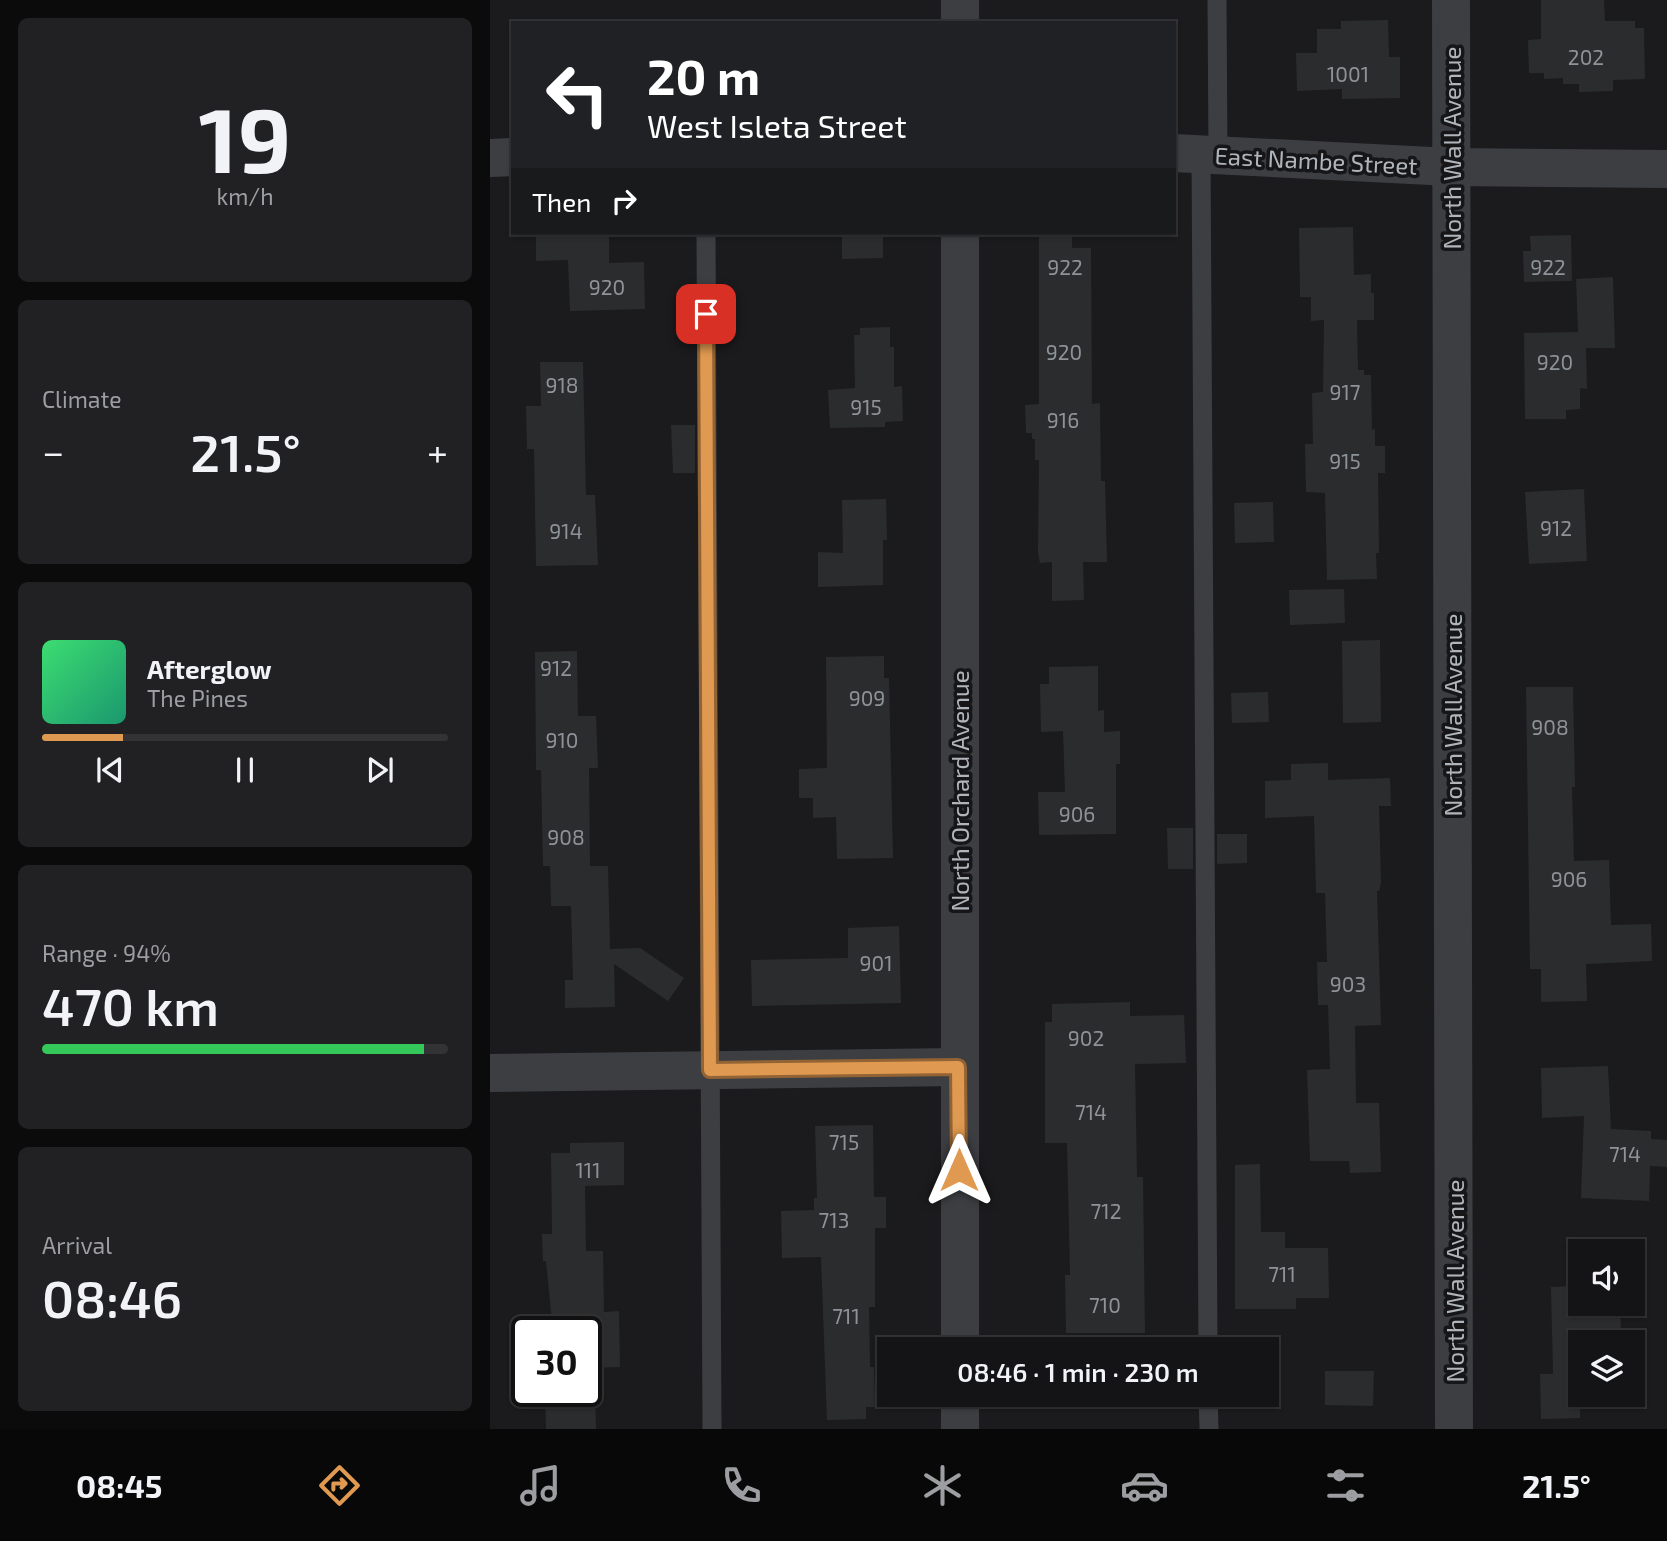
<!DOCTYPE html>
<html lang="en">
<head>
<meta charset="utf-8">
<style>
  body { margin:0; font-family:"Exo 2",sans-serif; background:#212123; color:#f1f3f6; height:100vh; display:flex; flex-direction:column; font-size:26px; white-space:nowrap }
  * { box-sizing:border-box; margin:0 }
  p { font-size:23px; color:#9d9ea1 }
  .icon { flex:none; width:38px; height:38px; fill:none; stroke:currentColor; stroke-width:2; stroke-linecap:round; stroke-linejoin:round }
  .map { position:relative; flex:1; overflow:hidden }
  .drawer { display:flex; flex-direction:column; gap:18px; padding:18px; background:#0b0b0c; width:490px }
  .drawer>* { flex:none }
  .hud { position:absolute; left:21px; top:21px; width:665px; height:214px; border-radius:0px; box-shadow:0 2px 5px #0004,0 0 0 2px #333335; background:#202124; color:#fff; overflow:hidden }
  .fabs { position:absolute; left:1078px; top:1239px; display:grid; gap:14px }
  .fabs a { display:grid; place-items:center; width:77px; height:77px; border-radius:0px; background:#141416; box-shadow:0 2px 5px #0004,0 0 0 2px #333335; font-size:35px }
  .speed { position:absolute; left:21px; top:1316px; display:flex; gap:14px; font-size:35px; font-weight:700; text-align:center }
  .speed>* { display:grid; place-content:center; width:91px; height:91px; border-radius:50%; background:#141416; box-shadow:0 2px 5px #0004,0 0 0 2px #333335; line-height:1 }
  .speed .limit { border:4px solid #111; border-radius:10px; background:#fff; color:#111 }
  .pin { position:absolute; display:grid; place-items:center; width:60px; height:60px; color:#fff; margin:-30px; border-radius:14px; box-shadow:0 4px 10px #0006 }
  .me { position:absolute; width:77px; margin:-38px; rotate:0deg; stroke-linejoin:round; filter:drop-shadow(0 0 5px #0008) }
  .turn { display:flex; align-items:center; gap:24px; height:147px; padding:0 21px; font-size:32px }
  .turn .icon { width:91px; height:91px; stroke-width:2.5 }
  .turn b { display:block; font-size:49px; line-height:60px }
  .then { display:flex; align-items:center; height:66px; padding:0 21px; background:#0003; gap:14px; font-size:26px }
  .big { font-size:52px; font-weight:600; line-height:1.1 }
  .drawer .card { flex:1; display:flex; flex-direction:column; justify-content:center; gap:10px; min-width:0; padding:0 24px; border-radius:10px; background:#212123 }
  .drawer .dial { align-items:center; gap:0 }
  .dial b { font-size:91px; line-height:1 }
  .song { display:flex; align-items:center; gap:21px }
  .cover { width:84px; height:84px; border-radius:10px; background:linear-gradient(135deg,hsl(140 70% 55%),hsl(160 70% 35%)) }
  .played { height:7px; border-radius:4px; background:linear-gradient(90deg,#e09950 20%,#333335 20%) }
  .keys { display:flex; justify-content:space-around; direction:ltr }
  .heat { display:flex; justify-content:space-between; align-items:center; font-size:38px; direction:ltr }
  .charge { height:10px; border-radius:5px; background:linear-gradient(90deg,#34c759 94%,#333335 0) }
  .trip { position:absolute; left:387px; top:1337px; width:402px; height:70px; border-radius:0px; background:#141416; box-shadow:0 2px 5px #0004,0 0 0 2px #333335; font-weight:600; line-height:70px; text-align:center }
  .tab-bar { display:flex; height:112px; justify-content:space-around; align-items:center; background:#080809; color:#9d9ea1 }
  .tab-bar .icon { width:49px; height:49px }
  .tab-bar .selected { color:#e09950 }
  .tab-bar b { font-size:32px; color:#f1f3f6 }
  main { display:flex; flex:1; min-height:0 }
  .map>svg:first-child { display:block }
</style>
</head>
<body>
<main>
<section class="drawer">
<div class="card dial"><b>19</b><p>km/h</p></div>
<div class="card"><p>Climate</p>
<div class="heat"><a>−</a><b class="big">21.5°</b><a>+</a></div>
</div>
<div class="card">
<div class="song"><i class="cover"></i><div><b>Afterglow</b><p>The Pines</p></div></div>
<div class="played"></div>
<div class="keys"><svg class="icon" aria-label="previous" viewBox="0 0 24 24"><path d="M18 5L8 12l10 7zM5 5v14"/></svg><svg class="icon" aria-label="pause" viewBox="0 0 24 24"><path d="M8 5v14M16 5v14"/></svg><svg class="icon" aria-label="next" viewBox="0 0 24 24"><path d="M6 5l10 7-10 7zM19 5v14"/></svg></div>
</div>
<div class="card"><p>Range · 94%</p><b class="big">470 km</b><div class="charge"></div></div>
<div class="card"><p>Arrival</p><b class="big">08:46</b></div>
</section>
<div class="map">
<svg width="1177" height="1429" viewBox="0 0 1177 1429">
  <rect width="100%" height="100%" fill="#1b1b1d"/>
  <g fill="#2b2c2e">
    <path d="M1051 0H1114L1115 21H1145V28H1154L1155 79 1123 80V91L1089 92V84H1073V78L1054 79V73H1039L1038 40 1051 39Z"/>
    <path d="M898 20 899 57H910V98L852 99V89L807 91 806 53H827V29H851V21Z"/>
    <path d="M863 227 864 275 881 274V293H884V320H867L868 370H874V375H881L882 430 885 429V446H895V473H888L889 553H886L887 579 837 580 835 493 816 492 815 444H823L822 393 833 392 834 320 821 321V297H810L809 228Z"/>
    <path d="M46 233H119V263L154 262 155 309 80 311 78 260 46 261Z"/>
    <path d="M352 233H393V258L352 259Z"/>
    <path d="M549 233H582V248H601L602 404 610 403 611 481H615L617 562H593L594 600 562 601V562L550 563 548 552 549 460H545V439H542V433H536L535 405 549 404Z"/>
    <path d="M1081 235 1082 281 1034 282 1033 251H1041L1040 236Z"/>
    <path d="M1123 277 1125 348H1096L1097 389 1090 388V409L1076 410V419H1035L1034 333 1088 332 1086 279Z"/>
    <path d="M400 327V347H404V387L412 386 413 421 395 422V427L340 428 338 390 365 388 364 335H370V328Z"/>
    <path d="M50 362H93L96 495H105L108 565 46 566 44 449H37L36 406H51Z"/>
    <path d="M181 425H205V473H183Z"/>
    <path d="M1094 489 1097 561 1039 564 1035 492Z"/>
    <path d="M396 499 397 540H393V585L328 587V552L353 553 352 500Z"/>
    <path d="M783 502 784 542 745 543 744 503Z"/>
    <path d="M854 589 855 623 800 625 799 590Z"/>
    <path d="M890 640 891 722 853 723 852 641Z"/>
    <path d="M87 651 88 716H106L108 768H99L100 866H118L120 949 150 948 194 978 178 1001 124 964 125 1007 75 1008V980H83L81 906H61L60 866H53L51 770H46L45 652Z"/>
    <path d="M394 656V678H399L403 858 347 859 346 817 323 818V798H309V769L337 768 336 657Z"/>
    <path d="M608 666V711L614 710V732L630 731V764H626V834L549 835 548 792H575L573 731 551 732 550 684H559V667Z"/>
    <path d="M1036 687H1083L1085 787H1082L1084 861 1119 860 1121 925 1161 924 1162 961 1096 964 1097 1001 1051 1002V969H1040Z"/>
    <path d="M778 692 779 722 742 723 741 693Z"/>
    <path d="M838 763V780L900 778 901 806H889L891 882 889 891H887L891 1025 865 1026 866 1103H889L891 1172 860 1173 859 1161H820L817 1070 840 1069 838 1005H828L827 962H837L835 893H826L824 816 775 818V781L801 780V764Z"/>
    <path d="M677 828H703V869H678Z"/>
    <path d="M727 834H757V863L727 864Z"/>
    <path d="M409 926 411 1003 262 1006 261 960 358 958V928Z"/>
    <path d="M640 1002V1016L694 1015 696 1063 645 1064 647 1177H653L655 1333H576L575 1275H580L577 1143H555V1022H562V1004Z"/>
    <path d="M1118 1066 1121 1129 1161 1131V1139L1177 1140V1167L1160 1166 1159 1201 1091 1198 1094 1116 1052 1118 1051 1068Z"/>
    <path d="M383 1125 384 1197H396V1228H385V1307H379L380 1367H384L385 1407H376V1419L337 1420 331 1257 292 1258 291 1211 324 1210V1198H327L325 1126Z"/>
    <path d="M134 1142V1185L95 1186 96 1251H113L114 1312 129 1311 130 1367 96 1368V1332H63L56 1261H53L52 1234H62L61 1153H80V1143Z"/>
    <path d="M770 1164 771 1232H795V1248H838L839 1298H806V1309H745V1165Z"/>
    <path d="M1090 1286V1304H1130L1131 1332 1090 1333V1418L1051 1419 1050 1374H1063L1061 1287Z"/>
    <path d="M835 1371H884L883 1406 835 1405Z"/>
    <path d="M55 1391H105L106 1429H56Z"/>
  </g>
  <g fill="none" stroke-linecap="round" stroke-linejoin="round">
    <g stroke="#3d3e42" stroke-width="19">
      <path d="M727 0 728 155"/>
      <path d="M711 154 718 1349"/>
      <path d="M216 233 222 1429"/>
      <path d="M718 1395 719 1429"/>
    </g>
    <g stroke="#3d3e42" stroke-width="38">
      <path d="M470 0V23"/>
      <path d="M961 0 964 1429"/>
      <path d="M684 153 961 167 1177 169"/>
      <path d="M0 158 23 157"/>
      <path d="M0 1073 469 1067"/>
      <path d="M470 1349V233"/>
      <path d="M470 1395V1429"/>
    </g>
  </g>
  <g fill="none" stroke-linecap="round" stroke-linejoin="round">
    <g stroke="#926334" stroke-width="18">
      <path id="route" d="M216 314 220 1070 468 1067 469 1170"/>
    </g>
    <use href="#route" stroke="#e09950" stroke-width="12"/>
  </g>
  <g text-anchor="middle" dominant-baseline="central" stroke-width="7" stroke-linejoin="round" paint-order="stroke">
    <g font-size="21" fill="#8e9398">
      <text x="1096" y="56">202</text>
      <text x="858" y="73">1001</text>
      <text x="575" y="266">922</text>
      <text x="1058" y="266">922</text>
      <text x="117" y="286">920</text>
      <text x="574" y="351">920</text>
      <text x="1065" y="361">920</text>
      <text x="72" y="384">918</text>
      <text x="855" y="391">917</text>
      <text x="376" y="406">915</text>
      <text x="573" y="419">916</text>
      <text x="855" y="460">915</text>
      <text x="1066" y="527">912</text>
      <text x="76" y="530">914</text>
      <text x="66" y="667">912</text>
      <text x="377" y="697">909</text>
      <text x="1060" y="726">908</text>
      <text x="72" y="739">910</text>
      <text x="587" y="813">906</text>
      <text x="76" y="836">908</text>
      <text x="1079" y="878">906</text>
      <text x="386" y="962">901</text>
      <text x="858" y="983">903</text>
      <text x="596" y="1037">902</text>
      <text x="601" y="1111">714</text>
      <text x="354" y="1141">715</text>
      <text x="1135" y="1153">714</text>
      <text x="98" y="1169">111</text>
      <text x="616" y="1210">712</text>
      <text x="344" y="1219">713</text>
      <text x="792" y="1273">711</text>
      <text x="615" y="1304">710</text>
      <text x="356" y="1315">711</text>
    </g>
    <g font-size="24" fill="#afb5bb" stroke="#161618">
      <text transform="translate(961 148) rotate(-90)">North Wall Avenue</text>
      <text transform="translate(826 160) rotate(3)">East Nambe Street</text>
      <text transform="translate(962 715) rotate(-90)">North Wall Avenue</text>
      <text transform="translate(469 791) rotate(-90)">North Orchard Avenue</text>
      <text transform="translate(964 1281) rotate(-90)">North Wall Avenue</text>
    </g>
  </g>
</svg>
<div class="fabs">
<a><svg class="icon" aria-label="sound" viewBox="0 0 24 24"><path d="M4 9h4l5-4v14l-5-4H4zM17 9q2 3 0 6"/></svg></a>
<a><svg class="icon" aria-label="layers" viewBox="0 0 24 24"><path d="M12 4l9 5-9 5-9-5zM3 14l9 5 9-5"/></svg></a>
</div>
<div class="speed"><div class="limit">30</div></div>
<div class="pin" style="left:216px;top:314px;background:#d93025"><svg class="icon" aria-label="arrive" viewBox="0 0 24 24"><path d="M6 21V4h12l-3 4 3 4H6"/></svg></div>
<svg class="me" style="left:469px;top:1170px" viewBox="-20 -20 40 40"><path d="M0-17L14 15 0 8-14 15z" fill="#e09950" stroke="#fff" stroke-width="4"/></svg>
<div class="trip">08:46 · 1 min · 230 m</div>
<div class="hud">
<div class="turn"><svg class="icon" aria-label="left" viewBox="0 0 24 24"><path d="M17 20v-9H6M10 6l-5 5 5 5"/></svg><div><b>20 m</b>West Isleta Street</div></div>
<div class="then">Then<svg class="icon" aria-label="right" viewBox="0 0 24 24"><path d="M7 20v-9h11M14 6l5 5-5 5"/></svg></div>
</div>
</div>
</main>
<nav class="tab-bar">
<b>08:45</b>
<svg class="icon selected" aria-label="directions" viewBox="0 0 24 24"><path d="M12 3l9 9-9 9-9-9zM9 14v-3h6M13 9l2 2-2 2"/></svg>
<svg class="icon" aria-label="music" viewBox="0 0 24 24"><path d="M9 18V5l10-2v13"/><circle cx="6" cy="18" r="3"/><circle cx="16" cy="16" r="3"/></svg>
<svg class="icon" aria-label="phone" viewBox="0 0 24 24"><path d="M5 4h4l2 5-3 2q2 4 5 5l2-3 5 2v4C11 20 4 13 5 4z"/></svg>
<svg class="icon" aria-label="climate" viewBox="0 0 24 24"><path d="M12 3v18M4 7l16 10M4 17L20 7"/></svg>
<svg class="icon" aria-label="car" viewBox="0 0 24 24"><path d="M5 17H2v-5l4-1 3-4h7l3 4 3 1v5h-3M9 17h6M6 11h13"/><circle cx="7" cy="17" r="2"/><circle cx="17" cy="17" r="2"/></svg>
<svg class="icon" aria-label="filters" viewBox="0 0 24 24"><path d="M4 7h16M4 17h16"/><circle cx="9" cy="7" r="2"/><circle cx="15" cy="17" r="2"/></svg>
<b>21.5°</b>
</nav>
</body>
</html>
